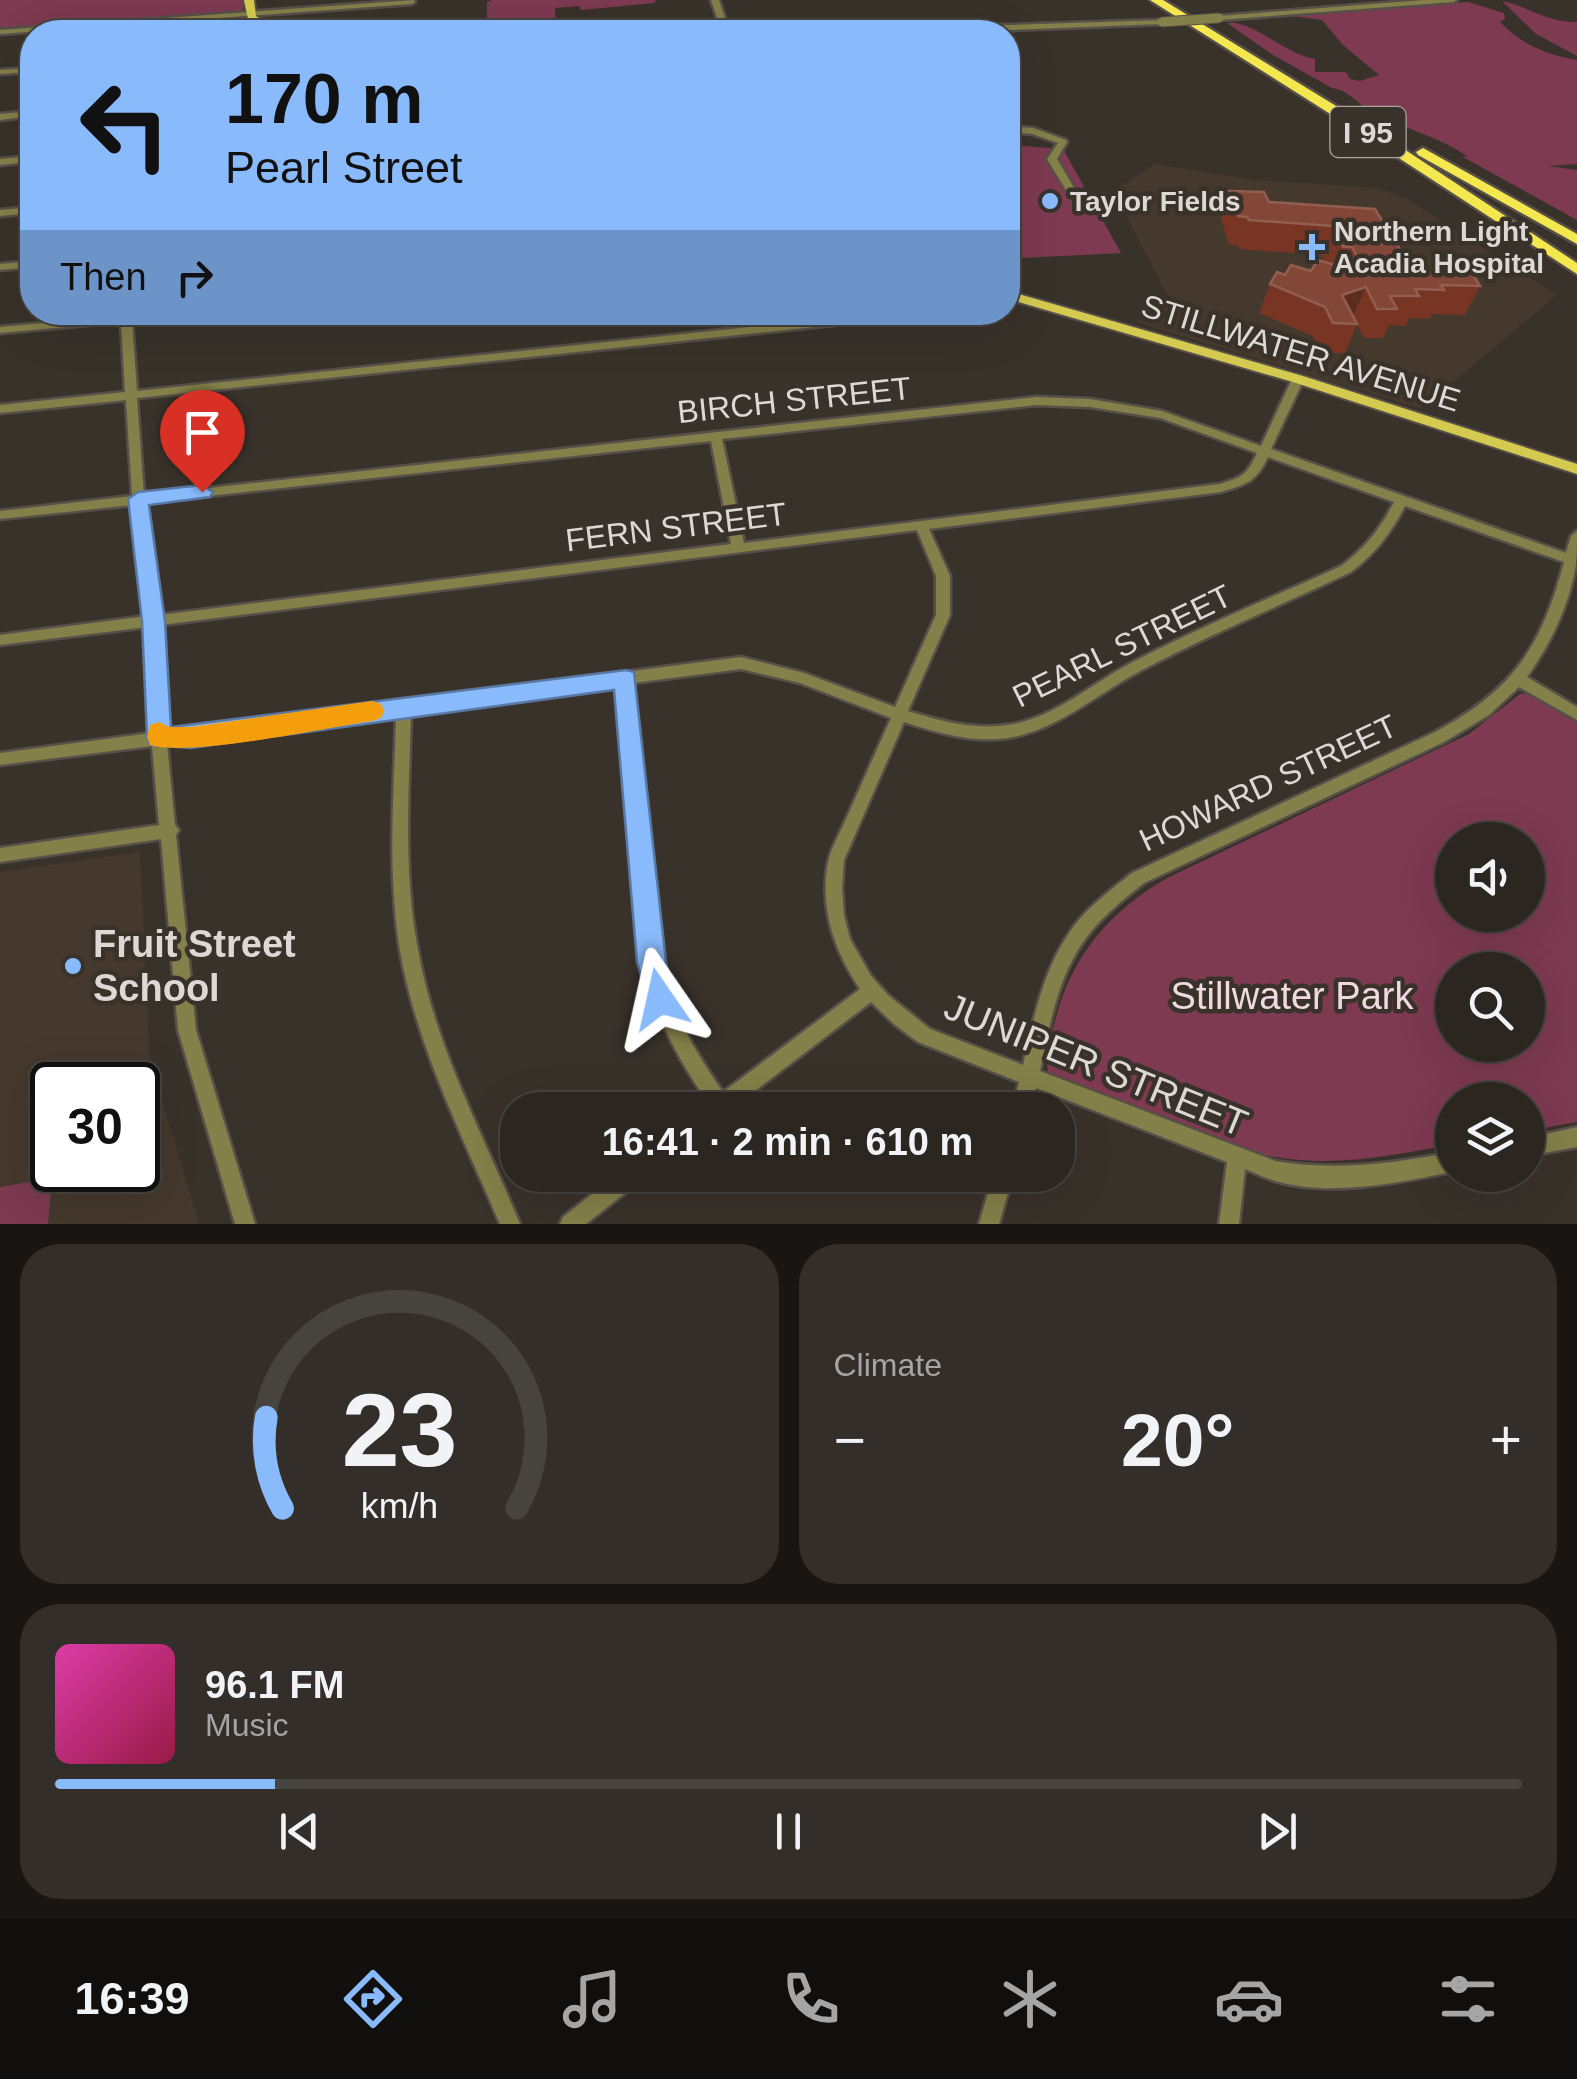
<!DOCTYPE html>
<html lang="en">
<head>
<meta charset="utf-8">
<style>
  body { margin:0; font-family:Helvetica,sans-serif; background:#332e29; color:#f1f3f6; height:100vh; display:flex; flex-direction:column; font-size:38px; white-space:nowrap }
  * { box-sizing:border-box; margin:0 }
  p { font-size:32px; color:#a6a5a5 }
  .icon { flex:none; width:55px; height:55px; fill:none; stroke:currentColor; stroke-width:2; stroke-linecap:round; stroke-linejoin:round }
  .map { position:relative; height:1224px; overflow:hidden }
  .panel { display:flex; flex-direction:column; gap:20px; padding:20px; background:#181512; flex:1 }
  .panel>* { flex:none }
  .guide { position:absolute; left:20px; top:20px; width:1000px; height:305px; border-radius:40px; box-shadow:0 10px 40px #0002,0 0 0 2px #47433e; background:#89bafc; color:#111; overflow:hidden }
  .controls { position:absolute; left:1435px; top:822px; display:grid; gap:20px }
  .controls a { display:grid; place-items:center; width:110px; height:110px; border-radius:50%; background:#2b2620; box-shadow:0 10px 40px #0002,0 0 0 2px #47433e; font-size:50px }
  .speed { position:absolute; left:30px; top:1062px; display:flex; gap:20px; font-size:50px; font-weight:700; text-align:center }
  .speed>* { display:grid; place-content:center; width:130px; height:130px; border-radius:50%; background:#2b2620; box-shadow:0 10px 40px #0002,0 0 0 2px #47433e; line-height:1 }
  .speed .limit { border:5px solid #111; border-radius:15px; background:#fff; color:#111 }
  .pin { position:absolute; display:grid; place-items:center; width:85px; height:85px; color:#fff; margin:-102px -42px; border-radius:50% 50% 50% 0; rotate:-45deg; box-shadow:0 0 10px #0007 }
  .pin .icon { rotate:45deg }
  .me { position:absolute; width:110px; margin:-55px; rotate:349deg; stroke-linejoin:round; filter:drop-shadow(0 0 8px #0008) }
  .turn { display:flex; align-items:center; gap:35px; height:210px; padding:0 40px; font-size:45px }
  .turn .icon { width:130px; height:130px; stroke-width:2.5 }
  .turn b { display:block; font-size:70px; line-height:85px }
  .then { display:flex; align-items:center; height:95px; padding:0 40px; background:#0003; gap:20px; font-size:38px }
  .big { font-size:75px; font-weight:700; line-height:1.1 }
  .panel .card { flex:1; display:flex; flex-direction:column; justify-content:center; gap:15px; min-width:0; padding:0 35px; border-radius:40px; background:#332e29 }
  .panel .dial { align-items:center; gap:0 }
  .dial svg { height:260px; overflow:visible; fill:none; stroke:#47433e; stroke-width:7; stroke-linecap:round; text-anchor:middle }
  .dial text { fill:#f1f3f6; stroke:none }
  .song { display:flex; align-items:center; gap:30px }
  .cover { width:120px; height:120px; border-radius:15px; background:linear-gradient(135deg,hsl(320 70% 55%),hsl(340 70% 35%)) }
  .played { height:10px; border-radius:5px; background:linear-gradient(90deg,#89bafc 15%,#47433e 15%) }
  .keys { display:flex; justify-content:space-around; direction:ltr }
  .heat { display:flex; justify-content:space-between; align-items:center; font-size:55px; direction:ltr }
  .panel .tiles { flex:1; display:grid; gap:20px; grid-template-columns:1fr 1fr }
  .card:last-child { grid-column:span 2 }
  .trip { position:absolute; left:500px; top:1092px; width:575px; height:100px; border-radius:40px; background:#2b2620; box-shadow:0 10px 40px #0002,0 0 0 2px #47433e; font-weight:700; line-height:100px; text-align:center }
  .tab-bar { display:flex; height:160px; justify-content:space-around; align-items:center; background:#110f0d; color:#a6a5a5 }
  .tab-bar .icon { width:70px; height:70px }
  .tab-bar .current { color:#89bafc }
  .tab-bar b { font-size:45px; color:#f1f3f6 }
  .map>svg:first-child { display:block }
</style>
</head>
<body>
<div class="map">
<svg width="1577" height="1224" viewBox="0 0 1577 1224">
  <rect width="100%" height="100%" fill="#39322b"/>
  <g fill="#45392d" fill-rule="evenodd">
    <path d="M1154 164 1255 180 1377 188 1407 199 1557 295 1421 409 1136 322 1168 298 1114 191Z"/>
    <path d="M140 852 150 1060 199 1224H0V872ZM52 1085H138V1170H52Z"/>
  </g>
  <g fill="#7d3a51" fill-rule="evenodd">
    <path d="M0 0H243V11L0 30Z"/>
    <path d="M492 0H656L654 3 581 10 579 6 555 8 556 27 479 32 480 19 487 18V2Z"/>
    <path d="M1502 1C1530 7 1548 23 1577 22V56L1536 34Z"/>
    <path d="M1468 2 1504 13 1505 19 1500 22C1522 45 1547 55 1577 60V164L1548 166 1577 170V220L1463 157 1467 156C1436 135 1399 128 1366 108 1354 100 1347 90 1332 88L1273 55 1227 23C1254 20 1283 54 1315 59V72H1346L1350 79 1360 81 1379 75 1343 45 1322 20 1293 16Z"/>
    <path d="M1008 145 1063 149 1121 253 1022 258 1008 254Z"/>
    <path d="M1530 693 1577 720V1122L1528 1131V1100H1452V1144C1402 1154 1352 1164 1300 1160 1228 1156 1123 1104 1053 1077L1048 1072C1045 1057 1050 1039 1054 1025 1070 957 1109 912 1167 878L1469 734 1520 694ZM1452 840H1528V915H1452ZM1452 970H1528V1045H1452Z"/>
    <path d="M52 1178 48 1224H0V1187Z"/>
  </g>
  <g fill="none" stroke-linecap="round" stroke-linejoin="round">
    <g stroke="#575049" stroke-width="5">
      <g id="minor">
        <path d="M414 0 415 2 411 4 0 34V30Z"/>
        <path d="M711 0H719L727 24 1011 25 1162 20 1166 22 1162 24 1011 30 710 29 555 32 559 30 719 24Z"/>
        <path d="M1424 0H1457L1453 2 1219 20 1215 18 1219 16Z"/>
        <path d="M32 68V72L0 74V70Z"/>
        <path d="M32 111V116L0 120V114Z"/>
        <path d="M1008 126 1033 128 1066 140 1067 142 1057 159 1080 198 1078 200H1072L1047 159 1058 143 1032 134 1008 132Z"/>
        <path d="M32 156V162L0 165V159Z"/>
        <path d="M32 207V213L0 216V210Z"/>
        <path d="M32 261V267L0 270V264Z"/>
        <path d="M121 312H131L132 315 201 312 196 315 132 321 137 391 894 312H935L930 315 137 398 144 495 1036 397 1090 399 1162 411 1261 446 1292 379 1298 375 1304 379 1271 449 1566 553 1571 536 1577 531C1577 542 1577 554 1576 564 1570 604 1550 645 1527 677L1577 707V720L1519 687 1489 715 1444 742 1144 883C1123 900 1102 916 1086 938 1057 977 1050 1025 1040 1071L1275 1161C1335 1171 1392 1164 1452 1152V1172C1396 1183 1331 1197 1275 1181 1265 1178 1255 1173 1245 1169L1239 1224H1219L1227 1162 1036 1088 1030 1110H1012L1019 1082 918 1042 895 1025 871 1002 730 1110H706L708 1103C677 1057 652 1012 642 956L618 685 411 712C409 791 403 872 418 950 435 1047 483 1134 520 1224H500C462 1135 417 1047 400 951 387 873 394 792 396 714L167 744 175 825 179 830 176 835 196 1030 255 1224H235L178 1030 161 839 0 862V848L159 825 152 746 0 765V753L151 733 147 627 0 645V635L147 616 132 505 0 519V511L132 496 126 400 0 413V405L125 392 121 322 0 333V327L121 316ZM1036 405 1090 407 1160 418 1257 453C1247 475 1242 477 1220 484L744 543 722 439ZM711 441 731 544 160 615 145 503ZM1268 457 1394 502C1381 528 1365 548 1341 566 1271 598 1199 627 1131 663 1091 684 1053 719 1007 725 974 730 940 721 908 711L950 615V576L929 529 1221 492C1247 484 1256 482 1268 457ZM1405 506 1564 562C1541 649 1512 691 1433 733L1132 873C1112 889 1090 905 1074 926 1044 966 1034 1016 1023 1065L930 1029 888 995 871 976 850 939 844 915 842 888 844 860 904 722C937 733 973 743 1008 738 1059 730 1099 692 1144 669 1211 634 1282 605 1351 572 1375 554 1391 533 1405 506ZM917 530 936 576V615L895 707 804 673 741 657 166 731 161 625ZM741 669 800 683 891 718C876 752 861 785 846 819 840 833 831 848 828 862 819 908 835 952 860 989L723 1092C692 1047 670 1010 660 956L633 683Z"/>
        <path d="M1577 1127V1147L1528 1156V1138Z"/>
        <path d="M616 1175H642L639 1182 586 1224H560L563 1217Z"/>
        <path d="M993 1175H1013L999 1224H979Z"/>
      </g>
    </g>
    <g stroke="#575049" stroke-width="4">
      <g id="major">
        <path d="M244 0H254L256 16 278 32H267L248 19Z"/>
        <path d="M1008 291 1303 376 1577 464V474L1293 382 1008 299Z"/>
      </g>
    </g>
    <g stroke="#575049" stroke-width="5">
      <g id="highway">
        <path d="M1150 0H1163L1372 128 1577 263V274L1362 134Z"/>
        <path d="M1423 148 1577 234V244L1418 155 1416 152Z"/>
      </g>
    </g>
    <use href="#minor" fill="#848049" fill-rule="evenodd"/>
    <use href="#major" fill="#d5ca50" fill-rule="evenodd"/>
    <use href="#highway" fill="#f5e84f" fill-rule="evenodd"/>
    <g stroke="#575049" stroke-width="11" stroke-linecap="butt">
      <path id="minor-bridge" d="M1162 22 1219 18"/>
    </g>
    <use href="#minor-bridge" stroke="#848049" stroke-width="9"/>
  </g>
  <path fill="#793524" d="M1229 191 1269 202 1375 209 1414 272 1480 286 1465 315 1432 314 1430 319 1409 318 1406 326 1389 325 1383 338H1364L1357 324 1345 353H1321L1313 336 1259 313 1270 284 1285 275 1311 271 1325 262 1321 255 1239 249 1238 245H1229L1221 219Z"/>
  <path fill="#5b2d1f" d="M1366 287 1353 316 1342 295Z"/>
  <path fill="#834737" stroke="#915e50" stroke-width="2.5" d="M1229 191 1264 192 1269 202 1375 209 1414 272 1472 273 1480 286 1441 285 1444 290 1415 289 1419 296H1390L1397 309H1377L1366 287 1342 295 1357 324 1333 323 1325 307 1270 284 1277 272 1285 275 1291 265 1311 271 1318 260 1366 274 1352 247H1343L1333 226 1249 220 1247 217 1238 216Z"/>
  <path fill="#89bafc" stroke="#5979a4" stroke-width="2.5" d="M202 485 213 492 210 497 149 505 165 621 171 727 626 670 634 672 666 962 675 999 670 1009 660 1014 650 1009 637 962 614 690 191 748 150 745 147 737 142 621 128 499 138 492Z"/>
  <path fill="#f59e0b" d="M372 701 381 704 384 711 381 718 372 721C326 728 188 757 150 745L147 737 150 725 159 722 169 727H191Z"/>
  <g fill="#89bafc" stroke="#39322b" stroke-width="4">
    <circle cx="1050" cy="201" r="10"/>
    <path d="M1307 232h10v10h10v10h-10v10h-10v-10h-10v-10h10z"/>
    <circle cx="73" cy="966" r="10"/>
  </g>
  <g text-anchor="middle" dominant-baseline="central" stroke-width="9" stroke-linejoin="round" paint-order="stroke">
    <g font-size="28" font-weight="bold" fill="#ddd8d4" stroke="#39322b" text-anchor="start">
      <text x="1070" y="201">Taylor Fields</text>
      <text x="1334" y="231">Northern Light<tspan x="1334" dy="32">Acadia Hospital</tspan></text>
    </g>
    <rect fill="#39322b" stroke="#aca6a1" stroke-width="2.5" x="1330.5" y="107" width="75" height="50" rx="8"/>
    <g font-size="30" font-weight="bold" fill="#ddd8d4">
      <text x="1368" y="132">I 95</text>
    </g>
    <g font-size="32" fill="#ddd8d4" stroke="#39322b">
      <text transform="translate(1301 353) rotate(17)">STILLWATER AVENUE</text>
      <text transform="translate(794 400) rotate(-6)">BIRCH STREET</text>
      <text transform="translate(676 527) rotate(-7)">FERN STREET</text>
      <text transform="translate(1122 646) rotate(-26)">PEARL STREET</text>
      <text transform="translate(1268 783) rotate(-25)">HOWARD STREET</text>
    </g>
    <g font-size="38" font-weight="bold" fill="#ddd8d4" stroke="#39322b" text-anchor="start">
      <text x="93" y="944">Fruit Street<tspan x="93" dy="44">School</tspan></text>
    </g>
    <g font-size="38" fill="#f1d9e0" stroke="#39322b">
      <text x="1292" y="996">Stillwater Park</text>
    </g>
    <g font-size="38" fill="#ddd8d4" stroke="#39322b">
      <text transform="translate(1096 1065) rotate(22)">JUNIPER STREET</text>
    </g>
  </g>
</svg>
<div class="controls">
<a><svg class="icon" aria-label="sound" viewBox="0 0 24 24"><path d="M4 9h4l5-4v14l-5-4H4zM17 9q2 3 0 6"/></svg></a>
<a><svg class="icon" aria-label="search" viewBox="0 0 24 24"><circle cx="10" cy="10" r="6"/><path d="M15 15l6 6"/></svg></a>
<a><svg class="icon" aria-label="layers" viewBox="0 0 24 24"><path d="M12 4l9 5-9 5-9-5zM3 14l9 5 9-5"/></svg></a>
</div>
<div class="speed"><div class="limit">30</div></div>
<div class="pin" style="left:202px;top:492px;background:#d93025"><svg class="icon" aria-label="arrive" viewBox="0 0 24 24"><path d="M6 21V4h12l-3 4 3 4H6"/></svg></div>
<svg class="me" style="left:660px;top:999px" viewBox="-20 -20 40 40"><path d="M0-17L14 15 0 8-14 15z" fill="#89bafc" stroke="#fff" stroke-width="4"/></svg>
<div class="trip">16:41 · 2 min · 610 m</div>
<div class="guide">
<div class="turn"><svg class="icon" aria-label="left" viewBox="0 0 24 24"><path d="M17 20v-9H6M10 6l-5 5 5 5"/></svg><div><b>170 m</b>Pearl Street</div></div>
<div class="then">Then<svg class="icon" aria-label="right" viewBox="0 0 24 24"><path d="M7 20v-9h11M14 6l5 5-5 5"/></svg></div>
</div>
</div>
<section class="panel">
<div class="tiles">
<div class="card dial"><svg viewBox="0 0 100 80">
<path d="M14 69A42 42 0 1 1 86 69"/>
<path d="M14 69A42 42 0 0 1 9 41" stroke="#89bafc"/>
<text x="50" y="56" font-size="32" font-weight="700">23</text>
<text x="50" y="72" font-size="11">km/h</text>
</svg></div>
<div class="card"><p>Climate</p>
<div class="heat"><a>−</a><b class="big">20°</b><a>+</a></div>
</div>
<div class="card">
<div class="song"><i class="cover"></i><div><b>96.1 FM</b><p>Music</p></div></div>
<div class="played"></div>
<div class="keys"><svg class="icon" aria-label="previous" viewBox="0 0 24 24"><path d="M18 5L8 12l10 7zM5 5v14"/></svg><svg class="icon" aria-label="pause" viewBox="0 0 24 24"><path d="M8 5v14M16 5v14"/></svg><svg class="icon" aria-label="next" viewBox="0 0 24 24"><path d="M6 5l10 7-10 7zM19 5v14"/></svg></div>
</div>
</div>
</section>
<nav class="tab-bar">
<b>16:39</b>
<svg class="icon current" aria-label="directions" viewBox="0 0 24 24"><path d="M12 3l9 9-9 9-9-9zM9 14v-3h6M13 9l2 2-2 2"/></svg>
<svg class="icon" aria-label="music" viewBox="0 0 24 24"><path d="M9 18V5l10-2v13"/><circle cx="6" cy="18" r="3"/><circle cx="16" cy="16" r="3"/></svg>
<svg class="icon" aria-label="phone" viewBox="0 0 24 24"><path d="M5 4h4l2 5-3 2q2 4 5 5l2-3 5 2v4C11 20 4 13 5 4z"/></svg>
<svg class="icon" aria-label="climate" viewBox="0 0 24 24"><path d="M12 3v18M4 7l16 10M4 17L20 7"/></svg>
<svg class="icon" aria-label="car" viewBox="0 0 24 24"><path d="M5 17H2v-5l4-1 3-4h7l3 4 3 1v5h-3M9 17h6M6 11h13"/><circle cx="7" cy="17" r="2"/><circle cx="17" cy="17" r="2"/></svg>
<svg class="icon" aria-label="filters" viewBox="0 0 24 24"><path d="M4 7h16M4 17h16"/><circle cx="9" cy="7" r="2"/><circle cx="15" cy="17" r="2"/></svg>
</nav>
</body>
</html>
